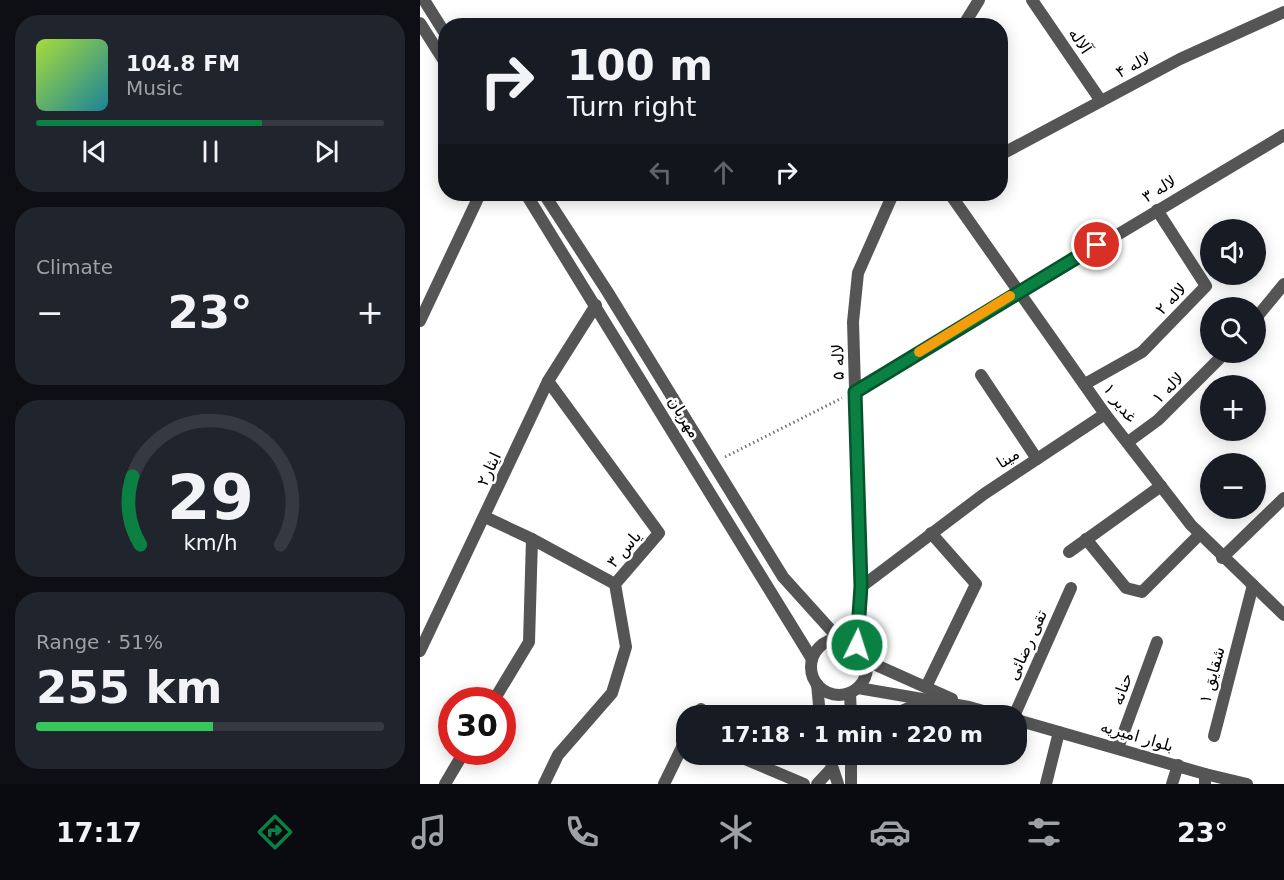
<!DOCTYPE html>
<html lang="en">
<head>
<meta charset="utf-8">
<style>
  body { margin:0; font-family:"DejaVu Sans",Cairo,sans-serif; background:#20242c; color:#f1f3f6; height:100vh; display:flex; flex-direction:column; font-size:22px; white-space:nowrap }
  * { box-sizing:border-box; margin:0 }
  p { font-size:20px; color:#9ea1a6 }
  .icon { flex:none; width:33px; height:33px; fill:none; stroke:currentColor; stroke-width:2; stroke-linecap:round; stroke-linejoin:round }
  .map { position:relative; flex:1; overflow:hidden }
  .panel { display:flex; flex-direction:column; gap:15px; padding:15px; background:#0d0f14; width:420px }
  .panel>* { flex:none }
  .guide { position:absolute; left:18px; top:18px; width:570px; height:183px; border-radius:24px; box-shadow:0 3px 15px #0003; background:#171b24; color:#f1f3f6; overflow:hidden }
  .buttons { position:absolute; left:780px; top:219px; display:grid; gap:12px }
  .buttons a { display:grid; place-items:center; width:66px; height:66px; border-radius:50%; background:#171b24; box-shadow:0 3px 15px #0003; font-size:30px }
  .speed { position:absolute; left:18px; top:687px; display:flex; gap:12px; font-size:30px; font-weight:700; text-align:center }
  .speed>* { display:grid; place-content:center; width:78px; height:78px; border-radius:50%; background:#171b24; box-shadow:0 3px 15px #0003; line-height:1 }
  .speed .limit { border:9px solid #d22; background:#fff; color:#111 }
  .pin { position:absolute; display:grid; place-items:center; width:51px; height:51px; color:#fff; margin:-26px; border:3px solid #fff; border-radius:50%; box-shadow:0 2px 6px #0007 }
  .me { position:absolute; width:66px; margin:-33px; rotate:4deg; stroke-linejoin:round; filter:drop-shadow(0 0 4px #0008) }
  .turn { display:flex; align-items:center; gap:21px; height:126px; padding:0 30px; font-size:27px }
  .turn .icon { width:78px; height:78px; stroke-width:2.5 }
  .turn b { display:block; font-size:42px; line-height:51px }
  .lanes { display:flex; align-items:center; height:57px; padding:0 30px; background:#0003; justify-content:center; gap:30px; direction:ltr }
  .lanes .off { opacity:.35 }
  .big { font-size:45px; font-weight:700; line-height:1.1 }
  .panel .tile { flex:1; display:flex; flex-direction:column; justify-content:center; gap:9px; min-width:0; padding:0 21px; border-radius:24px; background:#20242c }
  .panel .dial { align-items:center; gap:0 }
  .dial svg { height:156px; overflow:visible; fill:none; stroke:#363941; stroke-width:7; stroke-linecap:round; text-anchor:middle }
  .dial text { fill:#f1f3f6; stroke:none }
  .song { display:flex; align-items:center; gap:18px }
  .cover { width:72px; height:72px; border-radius:9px; background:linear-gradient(135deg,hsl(80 70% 55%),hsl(190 70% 35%)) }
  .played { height:6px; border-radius:3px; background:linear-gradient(90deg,#0b8043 65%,#363941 65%) }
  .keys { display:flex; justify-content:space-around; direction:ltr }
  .heat { display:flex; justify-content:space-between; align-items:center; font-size:33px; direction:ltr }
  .charge { height:9px; border-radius:4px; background:linear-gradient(90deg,#34c759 51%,#363941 0) }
  .trip { position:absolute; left:256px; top:705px; width:351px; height:60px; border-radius:24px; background:#171b24; box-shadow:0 3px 15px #0003; font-weight:700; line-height:60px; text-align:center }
  .menu { display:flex; height:96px; justify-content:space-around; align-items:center; background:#090b0e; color:#9ea1a6 }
  .menu .icon { width:42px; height:42px }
  .menu .on { color:#0b8043 }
  .menu b { font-size:27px; color:#f1f3f6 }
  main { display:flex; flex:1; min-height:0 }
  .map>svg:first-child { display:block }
</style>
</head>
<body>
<main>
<section class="panel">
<div class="tile">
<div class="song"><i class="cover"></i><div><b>104.8 FM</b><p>Music</p></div></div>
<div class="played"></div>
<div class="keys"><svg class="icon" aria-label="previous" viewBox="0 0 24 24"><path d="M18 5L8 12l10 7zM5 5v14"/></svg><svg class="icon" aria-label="pause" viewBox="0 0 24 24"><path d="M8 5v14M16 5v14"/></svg><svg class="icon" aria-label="next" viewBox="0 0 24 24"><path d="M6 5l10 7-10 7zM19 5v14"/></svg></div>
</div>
<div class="tile"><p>Climate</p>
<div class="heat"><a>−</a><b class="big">23°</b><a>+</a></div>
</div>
<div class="tile dial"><svg viewBox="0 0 100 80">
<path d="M14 69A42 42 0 1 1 86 69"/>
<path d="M14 69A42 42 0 0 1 10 34" stroke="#0b8043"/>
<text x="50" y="56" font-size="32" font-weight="700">29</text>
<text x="50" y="72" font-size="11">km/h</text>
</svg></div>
<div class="tile"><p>Range · 51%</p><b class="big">255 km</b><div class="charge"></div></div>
</section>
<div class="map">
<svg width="864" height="784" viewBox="0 0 864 784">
  <rect width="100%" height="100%" fill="#fff"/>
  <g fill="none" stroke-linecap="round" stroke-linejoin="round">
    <path stroke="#777" stroke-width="3" stroke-dasharray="1.5 3" stroke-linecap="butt" d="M305 457 422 398"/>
    <g stroke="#555" stroke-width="12">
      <path d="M612 0 681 101"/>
      <path d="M543 26 559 0"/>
      <path d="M580 155 760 59 864 12"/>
      <path d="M530 194 685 414 771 525 864 615"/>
      <path d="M836 318 864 284"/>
      <path d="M0 321 60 194"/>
      <path d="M561 375 617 459"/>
      <path d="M665 384 722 352 786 286 737 210"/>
      <path d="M435 392 864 135"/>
      <path d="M708 442 738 420 806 352"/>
      <path d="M65 517 112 539 195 584"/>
      <path d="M666 539 706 588 722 592 780 534"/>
      <path d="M649 552 741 486"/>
      <path d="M802 558 864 498"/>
      <path d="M441 587 564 494 685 414"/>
      <path d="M437 645 441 587 433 322 438 273 473 194"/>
      <path d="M0 651 128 381 176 305"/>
      <path d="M506 687 556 584 511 533"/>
      <path d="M74 700 109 642 112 539"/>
      <path d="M278 716 281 709"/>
      <path d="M594 716 651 588"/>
      <path d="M794 736 833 585"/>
      <path d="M698 748 737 642"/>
      <path d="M313 754 384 784"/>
      <path d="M25 784 44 752"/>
      <path d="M124 784 138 755 192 693 206 647 195 584 239 533 128 381"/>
      <path d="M244 784 267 737"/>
      <path d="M397 784 411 769"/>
      <path d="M626 784 639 732"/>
      <path d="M752 784 758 765"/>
      <path d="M785 784V774"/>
    </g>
    <g stroke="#555" stroke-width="12">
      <path d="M4 0 26 35"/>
      <path d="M0 23 26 64"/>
      <path d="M106 194 392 659"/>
      <path d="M124 194 187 291 363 577 419 639"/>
      <circle cx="419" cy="667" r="28"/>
      <path d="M447 661 532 699"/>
      <path d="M397 684 400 716"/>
      <path d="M438 688 549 707 581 716"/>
      <path d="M430 693 431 716"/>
      <path d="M470 716 507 700"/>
      <path d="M597 720 785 774 827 784"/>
      <path d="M408 754 418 784"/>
      <path d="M431 754V784"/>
    </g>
  </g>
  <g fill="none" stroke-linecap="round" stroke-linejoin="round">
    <g stroke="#07532c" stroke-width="15">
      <path id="route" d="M437 645 441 586 435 392 677 245"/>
    </g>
    <use href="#route" stroke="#0b8043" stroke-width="10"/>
    <path stroke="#f59e0b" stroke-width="10" d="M499 352 590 296"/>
  </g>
  <g text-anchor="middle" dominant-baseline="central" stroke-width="5" stroke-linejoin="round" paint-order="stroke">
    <g font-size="16" fill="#000" stroke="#fff">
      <text transform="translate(660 41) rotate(56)">آلاله</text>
      <text transform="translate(713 65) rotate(-28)">لاله ۴</text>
      <text transform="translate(739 189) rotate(-31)">لاله ۳</text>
      <text transform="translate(751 299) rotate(-46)">لاله ۲</text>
      <text transform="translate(418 362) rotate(-91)">لاله ۵</text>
      <text transform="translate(748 388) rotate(-44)">لاله ۱</text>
      <text transform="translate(700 403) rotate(53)">غدیر ۱</text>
      <text transform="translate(264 417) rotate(58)">مهربان</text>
      <text transform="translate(588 458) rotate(-33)">مینا</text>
      <text transform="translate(69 469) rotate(-65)">ایثار۲</text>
      <text transform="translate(204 549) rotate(-49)">یاس ۳</text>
      <text transform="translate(607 645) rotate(-66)">تقی رضائی</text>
      <text transform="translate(792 675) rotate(-75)">شقایق ۱</text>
      <text transform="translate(702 689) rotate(-70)">حنانه</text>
      <text transform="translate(717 736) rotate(16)">بلوار امیریه</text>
    </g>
  </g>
</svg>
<div class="buttons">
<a><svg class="icon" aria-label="sound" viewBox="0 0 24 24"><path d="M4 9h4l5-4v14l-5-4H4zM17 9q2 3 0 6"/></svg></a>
<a><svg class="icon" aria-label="search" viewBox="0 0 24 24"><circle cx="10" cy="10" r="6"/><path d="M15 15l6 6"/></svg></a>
<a>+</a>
<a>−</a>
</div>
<div class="speed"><div class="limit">30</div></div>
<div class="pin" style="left:677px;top:245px;background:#d93025"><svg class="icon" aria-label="arrive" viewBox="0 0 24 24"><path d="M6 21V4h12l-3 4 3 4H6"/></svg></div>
<svg class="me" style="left:437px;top:645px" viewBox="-20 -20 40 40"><circle r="17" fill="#0b8043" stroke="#fff" stroke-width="3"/><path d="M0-11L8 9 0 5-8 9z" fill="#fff"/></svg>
<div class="trip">17:18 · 1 min · 220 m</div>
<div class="guide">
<div class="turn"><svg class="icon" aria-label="right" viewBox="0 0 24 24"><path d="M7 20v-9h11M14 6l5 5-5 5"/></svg><div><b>100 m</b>Turn right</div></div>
<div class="lanes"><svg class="icon off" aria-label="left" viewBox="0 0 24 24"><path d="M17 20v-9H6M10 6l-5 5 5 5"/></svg><svg class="icon off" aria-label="ahead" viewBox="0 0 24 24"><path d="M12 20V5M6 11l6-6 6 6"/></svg><svg class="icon" aria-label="right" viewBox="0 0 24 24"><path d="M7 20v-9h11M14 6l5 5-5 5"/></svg></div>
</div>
</div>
</main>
<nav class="menu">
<b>17:17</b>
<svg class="icon on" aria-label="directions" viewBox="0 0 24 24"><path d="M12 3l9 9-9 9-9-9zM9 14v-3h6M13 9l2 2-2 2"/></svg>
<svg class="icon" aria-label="music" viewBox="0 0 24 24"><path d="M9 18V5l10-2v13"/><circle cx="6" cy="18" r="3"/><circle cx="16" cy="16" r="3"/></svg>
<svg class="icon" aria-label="phone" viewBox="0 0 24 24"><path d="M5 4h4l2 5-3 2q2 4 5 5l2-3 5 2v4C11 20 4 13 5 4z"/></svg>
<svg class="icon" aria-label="climate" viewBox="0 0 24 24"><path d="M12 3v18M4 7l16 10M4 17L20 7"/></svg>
<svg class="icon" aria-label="car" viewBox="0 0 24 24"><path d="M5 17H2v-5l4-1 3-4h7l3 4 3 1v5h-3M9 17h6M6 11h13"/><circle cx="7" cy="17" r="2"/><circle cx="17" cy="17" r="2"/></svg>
<svg class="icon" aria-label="filters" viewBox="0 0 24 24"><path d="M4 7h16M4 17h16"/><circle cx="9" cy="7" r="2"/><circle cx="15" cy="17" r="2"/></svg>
<b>23°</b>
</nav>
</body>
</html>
